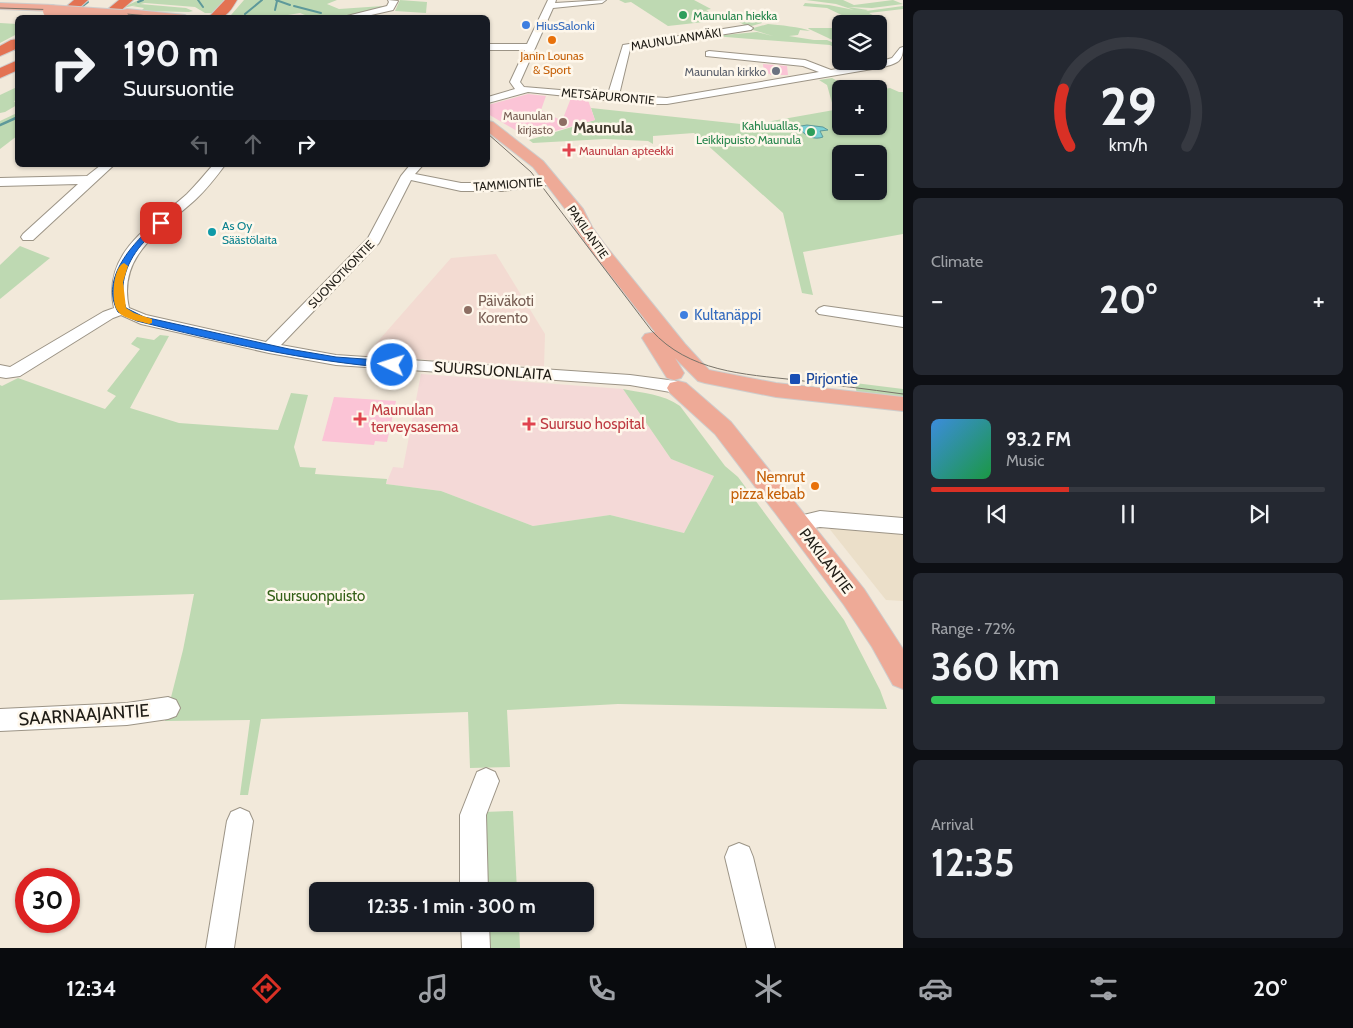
<!DOCTYPE html>
<html lang="en">
<head>
<meta charset="utf-8">
<style>
  body { margin:0; font-family:Cabin,sans-serif; background:#242831; color:#f1f3f6; height:100vh; display:flex; flex-direction:column; font-size:19px; white-space:nowrap }
  * { box-sizing:border-box; margin:0 }
  p { font-size:16px; color:#9ea1a6 }
  .icon { flex:none; width:28px; height:28px; fill:none; stroke:currentColor; stroke-width:2; stroke-linecap:round; stroke-linejoin:round }
  .map { position:relative; flex:1; overflow:hidden }
  .side { display:flex; flex-direction:column; gap:10px; padding:10px; background:#0d0f14; width:450px }
  .side>* { flex:none }
  .hud { position:absolute; left:15px; top:15px; width:475px; height:152px; border-radius:8px; box-shadow:0 1px 4px #0004; background:#171b24; color:#f1f3f6; overflow:hidden }
  .fabs { position:absolute; left:832px; top:15px; display:grid; gap:10px }
  .fabs a { display:grid; place-items:center; width:55px; height:55px; border-radius:8px; background:#171b24; box-shadow:0 1px 4px #0004; font-size:25px }
  .speed { position:absolute; left:15px; top:868px; display:flex; gap:10px; font-size:25px; font-weight:700; text-align:center }
  .speed>* { display:grid; place-content:center; width:65px; height:65px; border-radius:50%; background:#171b24; box-shadow:0 1px 4px #0004; line-height:1 }
  .speed .limit { border:8px solid #d22; background:#fff; color:#111 }
  .pin { position:absolute; display:grid; place-items:center; width:42px; height:42px; color:#fff; margin:-21px; border-radius:10px; box-shadow:0 2px 8px #0006 }
  .me { position:absolute; width:55px; margin:-28px; rotate:274deg; stroke-linejoin:round; filter:drop-shadow(0 0 4px #0008) }
  .turn { display:flex; align-items:center; gap:18px; height:105px; padding:0 25px; font-size:22px }
  .turn .icon { width:65px; height:65px; stroke-width:2.5 }
  .turn b { display:block; font-size:35px; line-height:42px }
  .lanes { display:flex; align-items:center; height:48px; padding:0 25px; background:#0003; justify-content:center; gap:25px; direction:ltr }
  .lanes .off { opacity:.35 }
  .big { font-size:38px; font-weight:800; line-height:1.1 }
  .side .card { flex:1; display:flex; flex-direction:column; justify-content:center; gap:8px; min-width:0; padding:0 18px; border-radius:8px; background:#242831 }
  .side .dial { align-items:center; gap:0 }
  .dial svg { height:130px; overflow:visible; fill:none; stroke:#363941; stroke-width:7; stroke-linecap:round; text-anchor:middle }
  .dial text { fill:#f1f3f6; stroke:none }
  .song { display:flex; align-items:center; gap:15px }
  .cover { width:60px; height:60px; border-radius:8px; background:linear-gradient(135deg,hsl(210 70% 55%),hsl(140 70% 35%)) }
  .played { height:5px; border-radius:2px; background:linear-gradient(90deg,#d93025 35%,#363941 35%) }
  .keys { display:flex; justify-content:space-around; direction:ltr }
  .heat { display:flex; justify-content:space-between; align-items:center; font-size:28px; direction:ltr }
  .charge { height:8px; border-radius:4px; background:linear-gradient(90deg,#34c759 72%,#363941 0) }
  .trip { position:absolute; left:309px; top:882px; width:285px; height:50px; border-radius:8px; background:#171b24; box-shadow:0 1px 4px #0004; font-weight:800; line-height:50px; text-align:center }
  .tab-bar { display:flex; height:80px; justify-content:space-around; align-items:center; background:#090b0e; color:#9ea1a6 }
  .tab-bar .icon { width:35px; height:35px }
  .tab-bar .selected { color:#d93025 }
  .tab-bar b { font-size:22px; color:#f1f3f6 }
  main { display:flex; flex:1; min-height:0 }
  .map>svg:first-child { display:block }
</style>
</head>
<body>
<main>
<div class="map">
<svg width="903" height="948" viewBox="0 0 903 948">
  <rect width="100%" height="100%" fill="#f2e9da"/>
  <path fill="#ebdfc9" d="M828 527 903 533V601L886 600Z"/>
  <path fill="#f3dbd2" d="M496 254 545 334 544 367 365 356 451 258Z"/>
  <path fill="#f4d9d7" d="M421 374 623 389 671 459 714 476 684 533 610 515 533 526 441 491 386 484 393 467 403 468Z"/>
  <g fill="#bed9b2" fill-rule="evenodd">
    <path d="M139 0H227L215 13H205L195 7 145 3 119 9Z"/>
    <path d="M244 0H337L327 4 339 9 383 6 376 10 337 18 310 17 300 13 276 17 245 18 231 15Z"/>
    <path d="M400 0 427 2 426 13 395 11Z"/>
    <path d="M619 0H694L711 9 706 10 722 20 668 26 631 2 625 3Z"/>
    <path d="M806 0H843L854 5 893 0 903 4 872 8 848 7 868 10 866 11 903 6V9L869 13 880 19 877 24H857L853 18H851L852 20 827 8 803 6 805 3 829 5 854 10 836 4Z"/>
    <path d="M140 4 186 8 193 11 189 12 144 11H141L144 8 132 6Z"/>
    <path d="M752 12 762 15V23L748 27 734 19 736 14Z"/>
    <path d="M0 23 17 24V34L0 43Z"/>
    <path d="M768 24C779 25 801 27 810 31L800 30 798 35 789 36 814 40H827L841 46V51L830 45 713 36 757 32 773 36 750 29Z"/>
    <path d="M808 28H841V44L809 29Z"/>
    <path d="M832 78 852 89H841V126H879V90L890 88 899 92H903V234L803 252 813 295 802 293 783 213 694 133 653 136V144L648 141 605 139 533 143 529 140 595 120 591 108 750 125 834 110 827 85 819 80ZM841 154H879V191H841Z"/>
    <path d="M17 87V100L14 101 17 105 5 112 0 113V95Z"/>
    <path d="M17 113V136L0 149V121Z"/>
    <path d="M20 246 50 258 0 299V265Z"/>
    <path d="M160 335 169 336 130 408 179 423 278 430 291 393 308 395 294 447 300 467 316 468 315 474 387 479 386 484 441 491 533 526 610 515 684 533 714 476 671 459 623 389C643 393 663 394 680 406L725 466 738 477 844 620 880 690 887 709 618 704 507 710 510 767 470 768 468 712 261 719 248 795H240L250 720 165 721 183 650 194 594 0 600V385L2 386 18 378 105 409 116 396 107 391 140 349 131 344 137 337 154 340Z"/>
    <path d="M855 383 903 389V400L857 395Z"/>
    <path d="M513 811 517 891H486L484 812Z"/>
    <path d="M487 924H519L520 948H488Z"/>
  </g>
  <path fill="#79cfd2" stroke="#5e999a" d="M807 125 823 127 828 130 820 131 823 137C815 140 806 137 800 129L801 126Z"/>
  <g fill="none" stroke-linecap="round" stroke-linejoin="round">
    <g stroke="#5e999a" stroke-width="2">
      <path d="M198 0 203 7"/>
      <path d="M276 0 290 5"/>
      <path d="M138 2 143 0"/>
      <path d="M294 6 321 13"/>
      <path d="M79 9 88 2"/>
      <path d="M275 10 277 1"/>
      <path d="M245 14 262 0"/>
      <path d="M15 50 18 49"/>
    </g>
    <path stroke="#5e999a" stroke-width="2.5" d="M0 125 18 117"/>
  </g>
  <g fill="#fbc4d6">
    <path d="M763 64 787 66 788 75H770V74L764 73Z"/>
    <path d="M528 94 546 96 541 110 562 121 571 98 588 100 595 120 529 138 488 114V105Z"/>
    <path d="M334 397 396 401 387 442 375 441 374 445 322 441Z"/>
  </g>
  <g fill="none" stroke-linecap="round" stroke-linejoin="round">
    <g stroke="#9c9486" stroke-width="2">
      <g id="minor">
        <path d="M388 0 398 1 393 10 358 18H339L387 6 389 2Z"/>
        <path d="M548 0H556L555 3 606 0 602 3 553 8 520 82 524 87 608 94 623 45 748 25 753 28 751 30 630 49 619 95 667 98 819 72 803 66 706 56V52L709 51 805 60 831 70 882 61 892 58 900 48 903 47C903 62 897 63 884 67L667 104H644L528 92 488 103V97L515 89 510 82 525 50H488V44H527Z"/>
        <path d="M101 165H114L33 240H23L21 237 23 234 78 184 0 186V178L87 176Z"/>
        <path d="M213 165H225C216 177 206 190 195 200 161 231 117 255 129 308L146 315 266 342 368 238 401 176 410 165H423L415 174 461 183H502L551 177 555 178 557 181 555 184 502 191H461L411 180 379 243 281 345 336 355 630 375 676 381 682 383 684 387 682 391 676 393 630 385 336 365 269 353 141 324 121 315 113 318 20 376 6 378 0 377V365L10 367 103 312 114 308C102 252 151 226 187 194 196 185 204 175 213 165Z"/>
        <path d="M824 306 903 317V327L819 314 816 311 819 308Z"/>
        <path d="M820 511 903 518V534L820 527 798 531 791 528 788 523 791 518Z"/>
        <path d="M168 697 176 700 180 708 176 716 168 719 127 725 0 731V709L127 703Z"/>
        <path d="M486 768 495 772 499 781 486 815 488 891H460V815L477 772Z"/>
        <path d="M240 808 249 812 253 821 234 948H206L227 821 231 812Z"/>
        <path d="M739 843 749 847 753 857 775 948H747L725 857 729 847Z"/>
        <path d="M461 924H489L490 948H462Z"/>
      </g>
    </g>
    <g stroke="#cecdcc" stroke-width="2">
      <g id="major">
        <path d="M0 3 53 5 59 8 53 11 0 9Z"/>
        <path d="M127 9 185 15 190 18H148L123 14 121 12 123 10Z"/>
        <path d="M488 121 493 122 543 161 583 209 592 227 605 245 685 344 709 370 776 383 903 397V411L776 397 705 383 698 381 675 358 684 373 681 378 674 380 667 378 642 338 645 334 655 332 593 253 575 228 569 214 533 167 488 132Z"/>
        <path d="M678 381 686 383 731 422 864 589 903 649V689L893 685 872 647 844 605 776 514 715 434 670 393 667 388 670 383Z"/>
      </g>
    </g>
    <g stroke="#cecdcc" stroke-width="2">
      <g id="highway">
        <path d="M74 0H88L68 18H53Z"/>
        <path d="M119 0H133L112 18H97Z"/>
        <path d="M225 0H237C228 15 226 18 208 18Z"/>
        <path d="M18 39V48L0 56V46L11 40Z"/>
        <path d="M18 60V70L0 78V68Z"/>
      </g>
    </g>
    <use href="#minor" fill="#fff" fill-rule="evenodd"/>
    <use href="#major" fill="#eeaa97" fill-rule="evenodd"/>
    <use href="#highway" fill="#e37252" fill-rule="evenodd"/>
    <g stroke="#787369" stroke-width="1">
      <path d="M0 8 91 11 173 18"/>
      <path d="M488 134 531 172 651 330C689 372 743 374 796 380 832 385 867 389 903 394"/>
    </g>
    <g stroke="#cecdcc" stroke-width="14" stroke-linecap="butt">
      <path id="major-bridge" d="M49 11 122 16"/>
    </g>
    <use href="#major-bridge" stroke="#eeaa97" stroke-width="12"/>
  </g>
  <path fill="#1a73e8" stroke="#114b97" d="M158 221 165 223C159 230 151 235 144 242 128 259 117 285 126 308L144 317 289 349 336 357 392 361 396 365 392 368C305 361 221 342 137 321L118 312C99 278 134 242 158 221Z"/>
  <path fill="#f59e0b" d="M124 263 128 266 123 282 126 308 134 313 152 319V323L149 324C140 321 122 319 117 310 111 300 113 267 124 263Z"/>
  <g fill="#2e9e5b" stroke="#fef7eb" stroke-width="2">
    <circle cx="683" cy="15" r="5"/>
    <circle cx="811" cy="132" r="5"/>
  </g>
  <g fill="#3f7fe0" stroke="#fef7eb" stroke-width="2">
    <circle cx="526" cy="25" r="5"/>
    <circle cx="684" cy="315" r="5"/>
  </g>
  <g fill="#e8710a" stroke="#fef7eb" stroke-width="2">
    <circle cx="552" cy="40" r="5"/>
    <circle cx="815" cy="486" r="5"/>
  </g>
  <circle fill="#6b7280" stroke="#fef7eb" stroke-width="2" cx="776" cy="71" r="5"/>
  <g fill="#8d6e63" stroke="#fef7eb" stroke-width="2">
    <circle cx="563" cy="122" r="5"/>
    <circle cx="468" cy="310" r="5"/>
  </g>
  <g fill="#e0444e" stroke="#fef7eb" stroke-width="2">
    <path d="M566.5 142.5h5v5h5v5h-5v5h-5v-5h-5v-5h5z"/>
    <path d="M357.5 411.5h5v5h5v5h-5v5h-5v-5h-5v-5h5z"/>
    <path d="M526.5 416.5h5v5h5v5h-5v5h-5v-5h-5v-5h5z"/>
  </g>
  <circle fill="#0f9aa8" stroke="#fef7eb" stroke-width="2" cx="212" cy="232" r="5"/>
  <rect fill="#1a4fb4" stroke="#fef7eb" stroke-width="2" x="789" y="373" width="12" height="12" rx="2.5"/>
  <g text-anchor="middle" dominant-baseline="central" stroke-width="5" stroke-linejoin="round" paint-order="stroke">
    <g font-size="12" fill="#27864d" stroke="#fef7eb" text-anchor="start">
      <text x="693" y="15">Maunulan hiekka</text>
      <text x="801" y="125" text-anchor="end">Kahluuallas,<tspan x="801" dy="14">Leikkipuisto Maunula</tspan></text>
    </g>
    <g font-size="12" fill="#366cbe" stroke="#fef7eb" text-anchor="start">
      <text x="536" y="25">HiusSalonki</text>
    </g>
    <g font-size="12" fill="#1f1c16" stroke="#fef7eb">
      <text transform="translate(676 39) rotate(-9)">MAUNULANMÄKI</text>
      <text transform="translate(608 96) rotate(5)">METSÄPURONTIE</text>
      <text transform="translate(508 184) rotate(-4)">TAMMIONTIE</text>
      <text transform="translate(588 232) rotate(55)">PAKILANTIE</text>
      <text transform="translate(341 274) rotate(-46)">SUONOTKONTIE</text>
    </g>
    <g font-size="12" fill="#c56008" stroke="#fef7eb">
      <text x="552" y="55">Janin Lounas<tspan x="552" dy="14">&amp; Sport</tspan></text>
    </g>
    <g font-size="12" fill="#5b616d" stroke="#fef7eb" text-anchor="end">
      <text x="766" y="71">Maunulan kirkko</text>
    </g>
    <g font-size="12" fill="#785e54" stroke="#fef7eb" text-anchor="end">
      <text x="553" y="115">Maunulan<tspan x="553" dy="14">kirjasto</tspan></text>
    </g>
    <g font-size="12" fill="#be3a42" stroke="#fef7eb" text-anchor="start">
      <text x="579" y="150">Maunulan apteekki</text>
    </g>
    <g font-size="12" fill="#0d838f" stroke="#fef7eb" text-anchor="start">
      <text x="222" y="225">As Oy<tspan x="222" dy="14">Säästölaita</tspan></text>
    </g>
    <g font-size="15" fill="#785e54" stroke="#fef7eb" text-anchor="start">
      <text x="478" y="301">Päiväkoti<tspan x="478" dy="17">Korento</tspan></text>
    </g>
    <g font-size="15" fill="#366cbe" stroke="#fef7eb" text-anchor="start">
      <text x="694" y="315">Kultanäppi</text>
    </g>
    <g font-size="15" fill="#1f1c16" stroke="#fef7eb">
      <text transform="translate(493 371) rotate(4)">SUURSUONLAITA</text>
      <text transform="translate(826 561) rotate(53)">PAKILANTIE</text>
    </g>
    <g font-size="15" fill="#164399" stroke="#fef7eb" text-anchor="start">
      <text x="806" y="379">Pirjontie</text>
    </g>
    <g font-size="15" fill="#be3a42" stroke="#fef7eb" text-anchor="start">
      <text x="371" y="410">Maunulan<tspan x="371" dy="17">terveysasema</tspan></text>
      <text x="540" y="424">Suursuo hospital</text>
    </g>
    <g font-size="15" fill="#c56008" stroke="#fef7eb" text-anchor="end">
      <text x="805" y="477">Nemrut<tspan x="805" dy="17">pizza kebab</tspan></text>
    </g>
    <g font-size="15" fill="#346017" stroke="#fef7eb">
      <text x="316" y="596">Suursuonpuisto</text>
    </g>
    <g font-size="16" font-weight="bold" fill="#423b2f" stroke="#fef7eb">
      <text x="603" y="127">Maunula</text>
    </g>
    <g font-size="18" fill="#1f1c16" stroke="#fef7eb">
      <text transform="translate(84 715) rotate(-4)">SAARNAAJANTIE</text>
    </g>
  </g>
</svg>
<div class="fabs">
<a><svg class="icon" aria-label="layers" viewBox="0 0 24 24"><path d="M12 4l9 5-9 5-9-5zM3 14l9 5 9-5"/></svg></a>
<a>+</a>
<a>−</a>
</div>
<div class="speed"><div class="limit">30</div></div>
<div class="pin" style="left:161px;top:223px;background:#d93025"><svg class="icon" aria-label="arrive" viewBox="0 0 24 24"><path d="M6 21V4h12l-3 4 3 4H6"/></svg></div>
<svg class="me" style="left:392px;top:365px" viewBox="-20 -20 40 40"><circle r="17" fill="#1a73e8" stroke="#fff" stroke-width="3"/><path d="M0-11L8 9 0 5-8 9z" fill="#fff"/></svg>
<div class="trip">12:35 · 1 min · 300 m</div>
<div class="hud">
<div class="turn"><svg class="icon" aria-label="right" viewBox="0 0 24 24"><path d="M7 20v-9h11M14 6l5 5-5 5"/></svg><div><b>190 m</b>Suursuontie</div></div>
<div class="lanes"><svg class="icon off" aria-label="left" viewBox="0 0 24 24"><path d="M17 20v-9H6M10 6l-5 5 5 5"/></svg><svg class="icon off" aria-label="ahead" viewBox="0 0 24 24"><path d="M12 20V5M6 11l6-6 6 6"/></svg><svg class="icon" aria-label="right" viewBox="0 0 24 24"><path d="M7 20v-9h11M14 6l5 5-5 5"/></svg></div>
</div>
</div>
<section class="side">
<div class="card dial"><svg viewBox="0 0 100 80">
<path d="M14 69A42 42 0 1 1 86 69"/>
<path d="M14 69A42 42 0 0 1 10 34" stroke="#d93025"/>
<text x="50" y="56" font-size="32" font-weight="700">29</text>
<text x="50" y="72" font-size="11">km/h</text>
</svg></div>
<div class="card"><p>Climate</p>
<div class="heat"><a>−</a><b class="big">20°</b><a>+</a></div>
</div>
<div class="card">
<div class="song"><i class="cover"></i><div><b>93.2 FM</b><p>Music</p></div></div>
<div class="played"></div>
<div class="keys"><svg class="icon" aria-label="previous" viewBox="0 0 24 24"><path d="M18 5L8 12l10 7zM5 5v14"/></svg><svg class="icon" aria-label="pause" viewBox="0 0 24 24"><path d="M8 5v14M16 5v14"/></svg><svg class="icon" aria-label="next" viewBox="0 0 24 24"><path d="M6 5l10 7-10 7zM19 5v14"/></svg></div>
</div>
<div class="card"><p>Range · 72%</p><b class="big">360 km</b><div class="charge"></div></div>
<div class="card"><p>Arrival</p><b class="big">12:35</b></div>
</section>
</main>
<nav class="tab-bar">
<b>12:34</b>
<svg class="icon selected" aria-label="directions" viewBox="0 0 24 24"><path d="M12 3l9 9-9 9-9-9zM9 14v-3h6M13 9l2 2-2 2"/></svg>
<svg class="icon" aria-label="music" viewBox="0 0 24 24"><path d="M9 18V5l10-2v13"/><circle cx="6" cy="18" r="3"/><circle cx="16" cy="16" r="3"/></svg>
<svg class="icon" aria-label="phone" viewBox="0 0 24 24"><path d="M5 4h4l2 5-3 2q2 4 5 5l2-3 5 2v4C11 20 4 13 5 4z"/></svg>
<svg class="icon" aria-label="climate" viewBox="0 0 24 24"><path d="M12 3v18M4 7l16 10M4 17L20 7"/></svg>
<svg class="icon" aria-label="car" viewBox="0 0 24 24"><path d="M5 17H2v-5l4-1 3-4h7l3 4 3 1v5h-3M9 17h6M6 11h13"/><circle cx="7" cy="17" r="2"/><circle cx="17" cy="17" r="2"/></svg>
<svg class="icon" aria-label="filters" viewBox="0 0 24 24"><path d="M4 7h16M4 17h16"/><circle cx="9" cy="7" r="2"/><circle cx="15" cy="17" r="2"/></svg>
<b>20°</b>
</nav>
</body>
</html>
